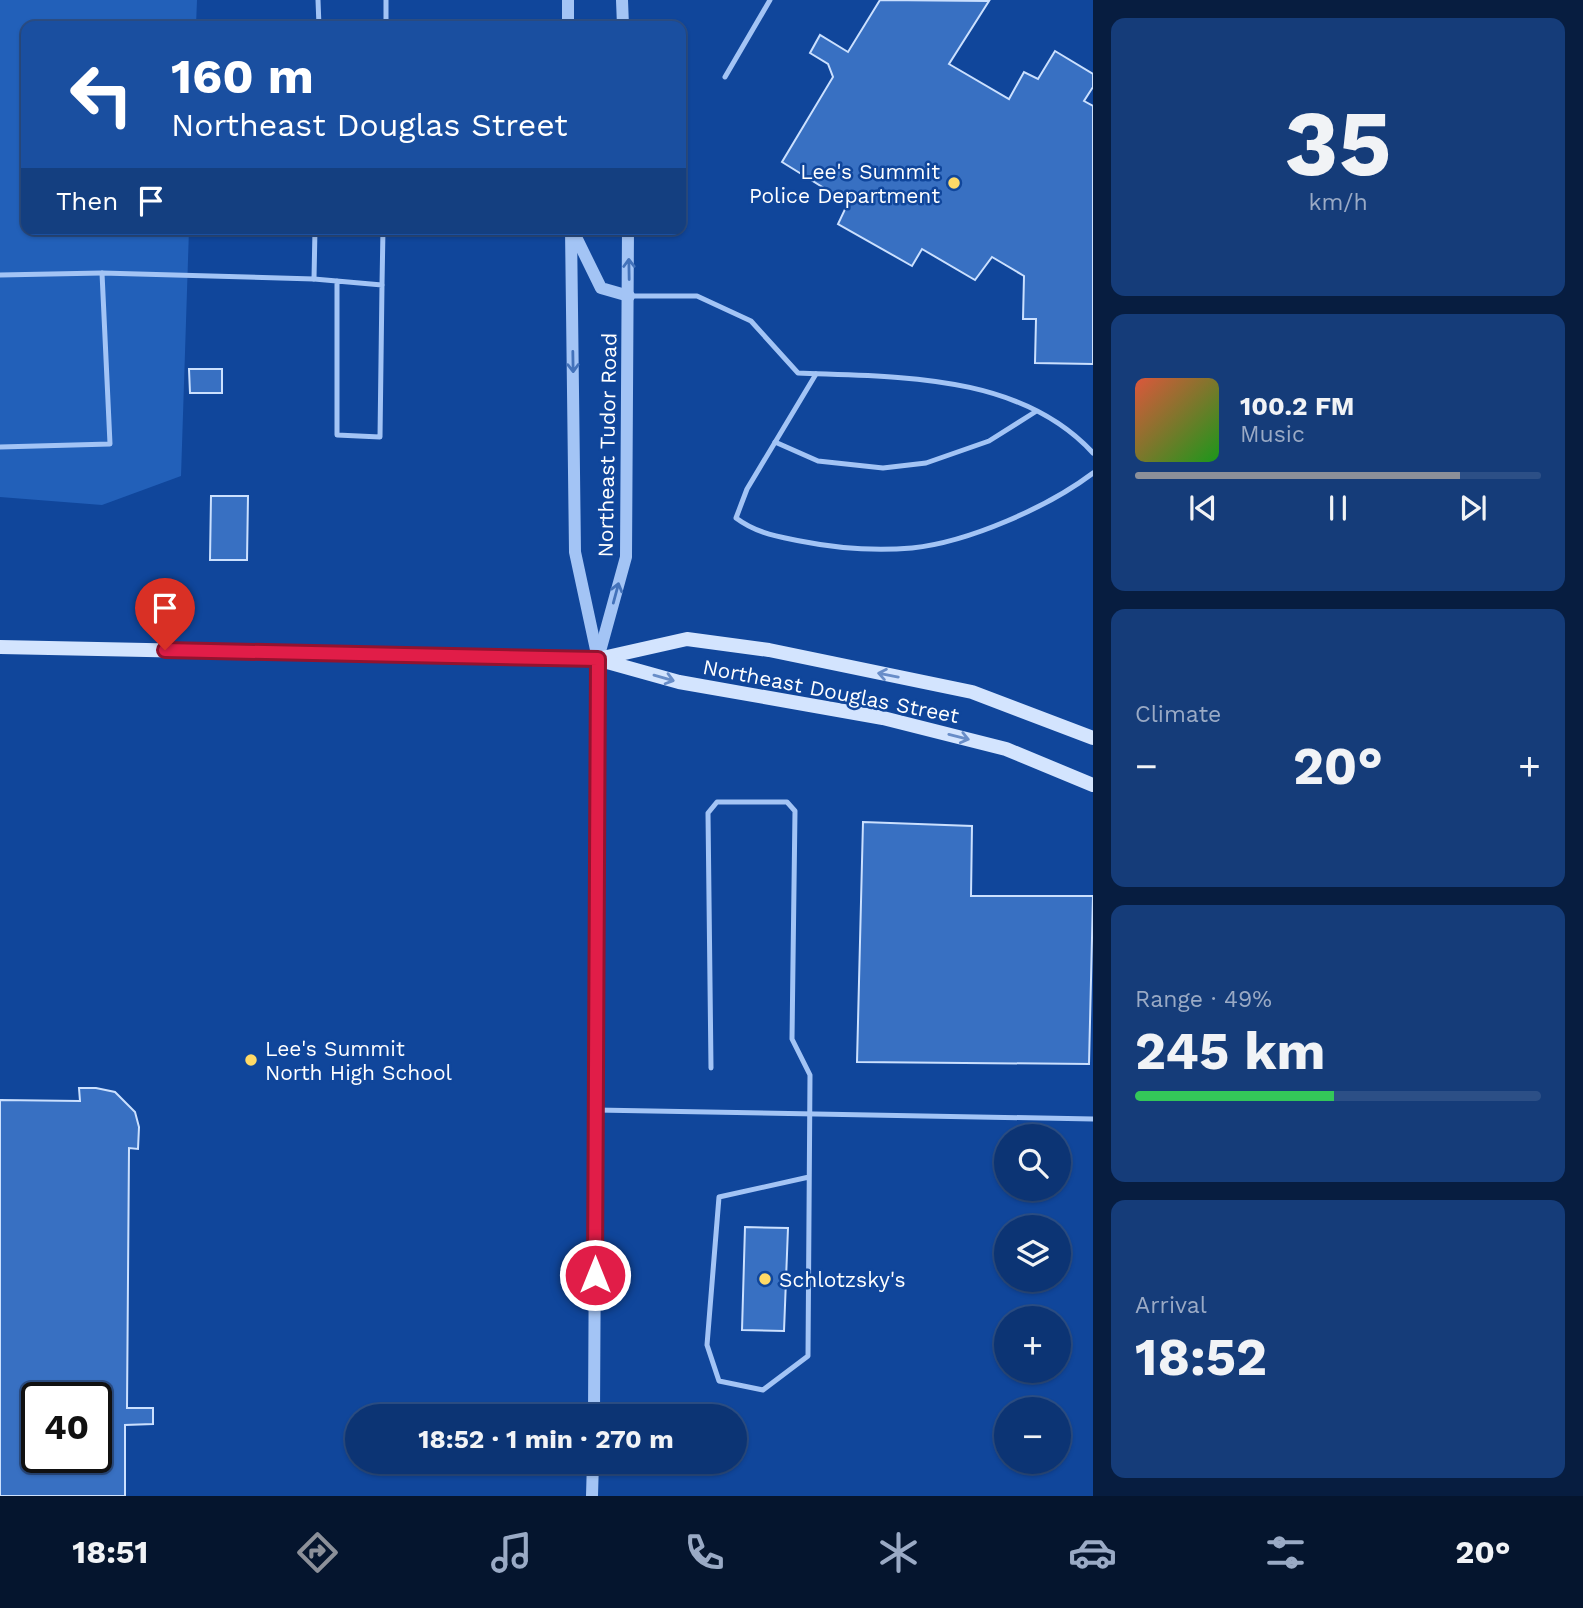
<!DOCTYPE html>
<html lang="en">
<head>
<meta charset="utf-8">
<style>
  body { margin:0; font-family:"Work Sans",sans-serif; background:#153c79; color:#f1f3f6; height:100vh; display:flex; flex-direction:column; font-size:26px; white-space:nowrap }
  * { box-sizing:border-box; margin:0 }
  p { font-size:23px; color:#9aaac5 }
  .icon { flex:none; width:38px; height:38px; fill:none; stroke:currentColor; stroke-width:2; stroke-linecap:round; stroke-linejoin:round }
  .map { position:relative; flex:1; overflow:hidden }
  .details { display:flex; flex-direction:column; gap:18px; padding:18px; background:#071d40; width:490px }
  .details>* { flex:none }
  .guide { position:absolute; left:21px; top:21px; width:665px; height:214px; border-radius:14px; box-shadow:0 2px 5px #0004,0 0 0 2px #2c4f86; background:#1a4fa0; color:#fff; overflow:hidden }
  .buttons { position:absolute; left:994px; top:1124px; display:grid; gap:14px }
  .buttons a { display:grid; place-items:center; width:77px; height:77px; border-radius:50%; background:#0c3474; box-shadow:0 2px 5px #0004,0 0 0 2px #2c4f86; font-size:35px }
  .speed { position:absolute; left:21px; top:1382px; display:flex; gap:14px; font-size:35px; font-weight:700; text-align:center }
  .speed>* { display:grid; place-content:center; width:91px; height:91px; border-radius:50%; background:#0c3474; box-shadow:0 2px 5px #0004,0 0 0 2px #2c4f86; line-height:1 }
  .speed .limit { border:4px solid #111; border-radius:10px; background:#fff; color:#111 }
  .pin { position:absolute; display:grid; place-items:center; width:60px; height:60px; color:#fff; margin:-72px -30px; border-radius:50% 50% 50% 0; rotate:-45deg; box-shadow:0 0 7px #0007 }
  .pin .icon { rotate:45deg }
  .me { position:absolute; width:77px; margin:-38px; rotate:0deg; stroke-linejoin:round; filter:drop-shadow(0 0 5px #0008) }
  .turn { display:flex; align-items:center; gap:24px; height:147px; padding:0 35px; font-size:32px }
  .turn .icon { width:91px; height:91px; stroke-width:2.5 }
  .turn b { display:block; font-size:49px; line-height:60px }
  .then { display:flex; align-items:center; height:66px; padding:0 35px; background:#0003; gap:14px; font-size:26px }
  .big { font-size:52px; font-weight:700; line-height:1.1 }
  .details .widget { flex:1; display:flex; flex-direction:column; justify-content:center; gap:10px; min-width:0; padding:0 24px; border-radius:14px; background:#153c79 }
  .details .dial { align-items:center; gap:0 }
  .dial b { font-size:91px; line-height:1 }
  .song { display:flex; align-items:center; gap:21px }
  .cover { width:84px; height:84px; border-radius:10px; background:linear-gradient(135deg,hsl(10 70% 55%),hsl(120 70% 35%)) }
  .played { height:7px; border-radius:4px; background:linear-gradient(90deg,#8c9099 80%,#2c4f86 80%) }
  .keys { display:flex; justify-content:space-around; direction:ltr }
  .heat { display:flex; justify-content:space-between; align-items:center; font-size:38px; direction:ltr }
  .charge { height:10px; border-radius:5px; background:linear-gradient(90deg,#34c759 49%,#2c4f86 0) }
  .trip { position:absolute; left:345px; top:1404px; width:402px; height:70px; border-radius:35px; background:#0c3474; box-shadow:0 2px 5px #0004,0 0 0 2px #2c4f86; font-weight:700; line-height:70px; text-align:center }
  .tabs { display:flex; height:112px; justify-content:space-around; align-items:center; background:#05152e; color:#9aaac5 }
  .tabs .icon { width:49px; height:49px }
  .tabs .on { color:#8c9099 }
  .tabs b { font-size:32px; color:#f1f3f6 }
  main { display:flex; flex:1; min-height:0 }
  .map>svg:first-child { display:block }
</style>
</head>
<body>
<main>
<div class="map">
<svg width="1093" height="1496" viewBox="0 0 1093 1496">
  <rect width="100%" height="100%" fill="#10469b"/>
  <path fill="#2260b9" d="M0 0H197L196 26H26V229H189L181 476 102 505 0 497Z"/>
  <g fill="#3870c2" stroke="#cbe0fe" stroke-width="2" fill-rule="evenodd">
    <path d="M880 0 989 1 949 64 1009 99 1024 72 1038 79 1055 51 1093 74V87L1084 101 1093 106V364L1035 363 1036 319H1023L1024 276 992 257 975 280 922 249 912 266 838 224 848 203 782 162 833 77 828 64 810 53 820 35 848 52Z"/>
    <path d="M189 369H222V393H190Z"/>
    <path d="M211 496H248L247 560H210Z"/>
    <path d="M863 822 972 826 971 896H1093L1089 1064 857 1062Z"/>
    <path d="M79 1088H96L115 1092 135 1112 139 1127 138 1149 129 1148 127 1408H153V1424L125 1425V1496H0V1100L80 1101ZM37 1398H96V1458H37Z"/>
    <path d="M745 1227 788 1228 784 1331 742 1330Z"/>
  </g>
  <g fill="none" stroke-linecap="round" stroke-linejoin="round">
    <g stroke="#a3c4f5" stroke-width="5">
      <path d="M318 0 319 26"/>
      <path d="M386 0V26"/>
      <path d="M725 77 770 0"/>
      <path d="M0 275 102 273"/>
      <path d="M314 279 382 285 380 437 337 435V281"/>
      <path d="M382 285 383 229"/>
      <path d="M630 296H697L751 321 798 373C897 377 1020 373 1093 453"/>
      <path d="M816 374 747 489 736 518C756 533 776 536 800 541 835 548 877 551 912 548 969 542 1048 507 1093 473"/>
      <path d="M775 442 818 461 883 468 926 463 989 441 1035 412"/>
      <path d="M0 447 110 444 102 273 314 279 315 229"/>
      <path d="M711 1068 708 813 717 802H787L795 811 792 1039 810 1075 808 1356 763 1390 719 1381 707 1345 719 1197 809 1177"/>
      <path d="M596 1110 1093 1119"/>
    </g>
    <g stroke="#a3c4f5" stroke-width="12">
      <path d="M568 0V26"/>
      <path d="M622 0 623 26"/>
      <path d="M571 229 575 552 598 659 594 1416"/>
      <path d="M574 233 601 288 629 296"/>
      <path d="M599 655 626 557 628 229"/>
      <path d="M592 1496 593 1461"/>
    </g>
    <g stroke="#d3e4fe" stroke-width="14">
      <path d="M0 647 598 659 687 639 769 650 972 692 1093 738"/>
      <path d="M600 660 679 682 883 718 1006 749 1093 785"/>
    </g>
  </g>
  <defs><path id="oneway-shaft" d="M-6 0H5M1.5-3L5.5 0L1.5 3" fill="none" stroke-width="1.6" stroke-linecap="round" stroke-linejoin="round" transform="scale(1.75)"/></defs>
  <g stroke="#4372ba">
    <use href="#oneway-shaft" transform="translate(629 269) rotate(-91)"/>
    <use href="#oneway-shaft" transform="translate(573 362) rotate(89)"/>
    <use href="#oneway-shaft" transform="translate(616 593) rotate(-75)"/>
  </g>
  <g stroke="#688dc8">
    <use href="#oneway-shaft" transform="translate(888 675) rotate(-169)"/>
    <use href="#oneway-shaft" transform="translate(664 678) rotate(16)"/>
    <use href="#oneway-shaft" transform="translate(959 737) rotate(14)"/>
  </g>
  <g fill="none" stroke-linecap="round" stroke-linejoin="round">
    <g stroke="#92132f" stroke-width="18">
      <path id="route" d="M165 650 598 659 595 1275"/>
    </g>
    <use href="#route" stroke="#e11d48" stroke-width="12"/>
  </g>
  <g fill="#ffda67" stroke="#10469b" stroke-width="2.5">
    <circle cx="954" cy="183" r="7"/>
    <circle cx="251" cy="1060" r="7"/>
    <circle cx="765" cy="1279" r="7"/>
  </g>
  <g text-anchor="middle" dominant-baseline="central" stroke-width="5" stroke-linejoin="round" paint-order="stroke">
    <g font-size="21" fill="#fff" stroke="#10469b" text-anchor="start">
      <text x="940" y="171" text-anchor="end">Lee's Summit<tspan x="940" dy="24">Police Department</tspan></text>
      <text x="265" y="1048">Lee's Summit<tspan x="265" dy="24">North High School</tspan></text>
      <text x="779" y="1279">Schlotzsky's</text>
    </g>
    <g font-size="21" fill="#fff" stroke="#10469b">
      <text transform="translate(607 445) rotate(-89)">Northeast Tudor Road</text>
      <text transform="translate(831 691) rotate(11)">Northeast Douglas Street</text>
    </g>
  </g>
</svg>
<div class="buttons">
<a><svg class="icon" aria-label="search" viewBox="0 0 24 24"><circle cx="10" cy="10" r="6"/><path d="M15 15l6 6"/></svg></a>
<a><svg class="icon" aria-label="layers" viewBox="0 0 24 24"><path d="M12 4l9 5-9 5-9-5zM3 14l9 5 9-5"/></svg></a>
<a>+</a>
<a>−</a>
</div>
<div class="speed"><div class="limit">40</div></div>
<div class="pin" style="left:165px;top:650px;background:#d93025"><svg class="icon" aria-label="arrive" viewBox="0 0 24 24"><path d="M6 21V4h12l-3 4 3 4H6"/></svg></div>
<svg class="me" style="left:595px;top:1275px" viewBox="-20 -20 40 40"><circle r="17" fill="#e11d48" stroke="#fff" stroke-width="3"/><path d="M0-11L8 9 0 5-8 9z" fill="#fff"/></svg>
<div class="trip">18:52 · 1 min · 270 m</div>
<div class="guide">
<div class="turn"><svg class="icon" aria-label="left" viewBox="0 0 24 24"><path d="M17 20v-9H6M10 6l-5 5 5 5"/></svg><div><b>160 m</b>Northeast Douglas Street</div></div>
<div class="then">Then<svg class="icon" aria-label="arrive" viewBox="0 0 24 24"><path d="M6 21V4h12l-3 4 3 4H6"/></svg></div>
</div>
</div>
<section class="details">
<div class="widget dial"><b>35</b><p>km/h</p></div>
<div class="widget">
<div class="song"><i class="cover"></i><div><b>100.2 FM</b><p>Music</p></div></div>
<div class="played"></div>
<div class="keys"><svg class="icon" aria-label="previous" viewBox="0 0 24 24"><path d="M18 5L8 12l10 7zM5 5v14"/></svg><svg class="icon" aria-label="pause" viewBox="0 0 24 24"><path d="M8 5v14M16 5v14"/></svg><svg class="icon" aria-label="next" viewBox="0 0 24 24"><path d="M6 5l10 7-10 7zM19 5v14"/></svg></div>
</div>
<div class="widget"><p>Climate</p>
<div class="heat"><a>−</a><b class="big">20°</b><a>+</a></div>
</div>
<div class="widget"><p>Range · 49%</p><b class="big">245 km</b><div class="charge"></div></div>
<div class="widget"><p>Arrival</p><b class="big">18:52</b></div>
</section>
</main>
<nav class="tabs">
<b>18:51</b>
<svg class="icon on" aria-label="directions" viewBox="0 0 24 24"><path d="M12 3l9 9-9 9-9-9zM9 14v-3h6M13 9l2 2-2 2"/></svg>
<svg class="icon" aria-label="music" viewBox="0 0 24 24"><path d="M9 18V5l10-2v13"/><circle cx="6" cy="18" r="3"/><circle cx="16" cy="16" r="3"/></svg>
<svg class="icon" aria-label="phone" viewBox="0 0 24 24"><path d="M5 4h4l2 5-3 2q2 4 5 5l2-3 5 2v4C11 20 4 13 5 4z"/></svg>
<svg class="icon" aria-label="climate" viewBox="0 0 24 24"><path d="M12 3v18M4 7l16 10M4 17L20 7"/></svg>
<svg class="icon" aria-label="car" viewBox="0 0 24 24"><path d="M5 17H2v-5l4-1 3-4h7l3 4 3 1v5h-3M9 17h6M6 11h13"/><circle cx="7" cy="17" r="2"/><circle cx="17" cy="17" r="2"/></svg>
<svg class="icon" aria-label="filters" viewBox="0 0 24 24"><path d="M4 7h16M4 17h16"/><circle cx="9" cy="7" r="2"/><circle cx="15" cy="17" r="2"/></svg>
<b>20°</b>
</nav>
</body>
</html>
